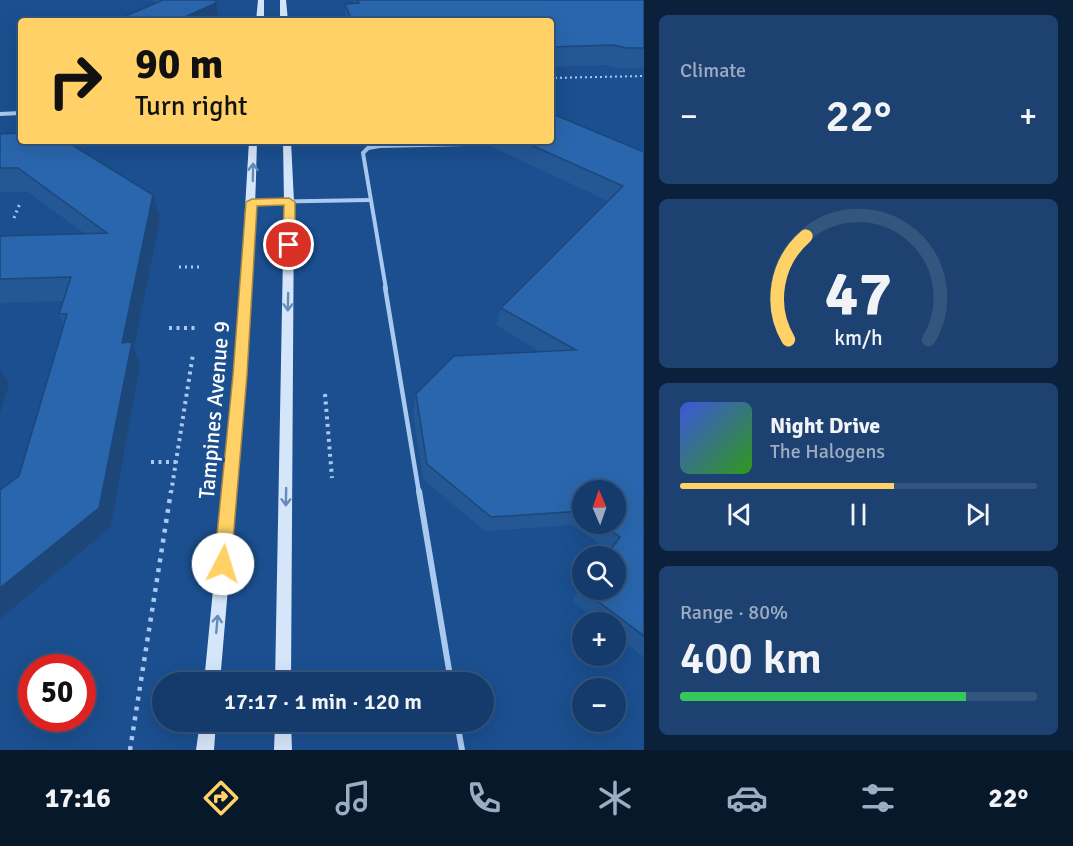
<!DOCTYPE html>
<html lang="en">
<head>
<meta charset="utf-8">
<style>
  body { margin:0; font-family:Signika,sans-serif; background:#1d4271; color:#f1f3f6; height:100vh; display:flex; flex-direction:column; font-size:22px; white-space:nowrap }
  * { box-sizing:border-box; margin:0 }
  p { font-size:20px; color:#9dadc1 }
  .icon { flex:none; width:33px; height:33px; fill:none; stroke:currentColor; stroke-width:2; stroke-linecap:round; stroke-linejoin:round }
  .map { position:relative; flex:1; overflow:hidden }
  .details { display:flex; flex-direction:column; gap:15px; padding:15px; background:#0b203b; width:429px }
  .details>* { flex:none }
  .top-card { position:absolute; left:18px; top:18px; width:536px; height:126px; border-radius:6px; box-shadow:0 6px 24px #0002,0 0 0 2px #33557e; background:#ffd166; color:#111; overflow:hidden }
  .needle { width:39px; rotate:358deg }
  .buttons { position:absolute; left:572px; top:480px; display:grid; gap:12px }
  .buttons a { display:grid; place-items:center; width:54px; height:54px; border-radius:50%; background:#143b6b; box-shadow:0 6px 24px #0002,0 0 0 2px #33557e; font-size:30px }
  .speed { position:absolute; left:18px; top:654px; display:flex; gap:12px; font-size:30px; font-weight:700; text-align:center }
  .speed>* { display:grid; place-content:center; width:78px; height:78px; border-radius:50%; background:#143b6b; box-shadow:0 6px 24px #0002,0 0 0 2px #33557e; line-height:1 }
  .speed .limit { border:9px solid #d22; background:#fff; color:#111 }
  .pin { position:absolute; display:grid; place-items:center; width:51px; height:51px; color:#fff; margin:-26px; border:3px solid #fff; border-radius:50%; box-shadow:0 2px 6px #0007 }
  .me { position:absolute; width:66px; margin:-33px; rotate:5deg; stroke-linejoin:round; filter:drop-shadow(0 0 4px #0008) }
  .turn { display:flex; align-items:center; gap:21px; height:126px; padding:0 18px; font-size:27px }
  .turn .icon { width:78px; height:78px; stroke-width:2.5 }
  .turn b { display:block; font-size:42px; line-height:51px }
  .big { font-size:45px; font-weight:600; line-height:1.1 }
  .details .tile { flex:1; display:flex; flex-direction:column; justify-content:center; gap:9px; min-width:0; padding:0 21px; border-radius:9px; background:#1d4271 }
  .details .dial { align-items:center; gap:0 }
  .dial svg { height:156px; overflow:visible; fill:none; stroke:#33557e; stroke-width:7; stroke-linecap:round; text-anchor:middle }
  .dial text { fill:#f1f3f6; stroke:none }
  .song { display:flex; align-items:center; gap:18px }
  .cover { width:72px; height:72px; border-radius:9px; background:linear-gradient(135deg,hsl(230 70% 55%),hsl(110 70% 35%)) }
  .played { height:6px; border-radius:3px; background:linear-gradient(90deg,#ffd166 60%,#33557e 60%) }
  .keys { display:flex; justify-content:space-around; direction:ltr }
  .heat { display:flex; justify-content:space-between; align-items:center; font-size:33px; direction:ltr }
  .charge { height:9px; border-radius:4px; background:linear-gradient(90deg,#34c759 80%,#33557e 0) }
  .trip { position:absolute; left:152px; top:672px; width:342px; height:60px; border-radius:30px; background:#143b6b; box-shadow:0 6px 24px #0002,0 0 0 2px #33557e; font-weight:600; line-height:60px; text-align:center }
  .dock { display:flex; height:96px; justify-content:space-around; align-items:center; background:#08182b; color:#9dadc1 }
  .dock .icon { width:42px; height:42px }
  .dock .active { color:#ffd166 }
  .dock b { font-size:27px; color:#f1f3f6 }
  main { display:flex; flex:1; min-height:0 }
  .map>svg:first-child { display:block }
</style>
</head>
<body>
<main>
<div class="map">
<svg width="644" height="750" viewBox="0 0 644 750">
  <rect width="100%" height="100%" fill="#1b4f8f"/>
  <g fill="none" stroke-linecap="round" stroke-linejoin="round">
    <path stroke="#a9c9ee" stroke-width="2" stroke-dasharray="2 3" stroke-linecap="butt" d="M550 78 644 76"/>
    <g stroke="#a9c9ee" stroke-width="3" stroke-dasharray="2 4" stroke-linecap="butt">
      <path d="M92 144 93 141"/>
      <path d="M14 218 20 203"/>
      <path d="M179 267H202"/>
    </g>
    <g stroke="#a9c9ee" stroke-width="4" stroke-dasharray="3 4.5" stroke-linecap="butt">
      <path d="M169 328H196"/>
      <path d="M325 394 332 478"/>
      <path d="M151 462H176"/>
      <path d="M171 493 193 354"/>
    </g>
    <path stroke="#a9c9ee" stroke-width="4.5" stroke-dasharray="4 6" stroke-linecap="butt" d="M130 750 171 491"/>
    <g stroke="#a9c9ee" stroke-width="4">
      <path d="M252 202 370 200"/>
      <path d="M386 289 363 153 368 148 380 146 465 144"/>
    </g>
    <path stroke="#a9c9ee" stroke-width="4.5" d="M385 287 419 493"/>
    <g stroke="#a9c9ee" stroke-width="6">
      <path d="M419 491 451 682"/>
      <path d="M457 722 462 750"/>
    </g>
    <path stroke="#a9c9ee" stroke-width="4" d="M0 114 21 113"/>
    <g fill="#d6e6fa" fill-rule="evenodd">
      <path d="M258 0H264V21H256Z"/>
      <path d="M280 0H286L288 21H280Z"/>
      <path d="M249 141H257C253 322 235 502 220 682H204L237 344Z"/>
      <path d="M283 141H291L294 202 291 682H275L284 202Z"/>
      <path d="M200 722H216L214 750H196Z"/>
      <path d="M275 722H291L292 750H274Z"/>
    </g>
  </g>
  <g fill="#245895" fill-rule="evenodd">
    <path d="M154 0H215L154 4Z"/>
    <path d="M354 0H644V68H618L606 65 550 67V21H345V4L354 3Z"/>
    <path d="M21 61V75L16 63Z"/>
    <path d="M0 134 160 219 134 348 140 365 111 527 19 476 64 324 59 314 63 301 0 303V236L84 233 28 192H0Z"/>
    <path d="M479 141H550L644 152V657L615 635V622H600L572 601 582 586V590H615V556H604L608 550 573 525 485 531 423 479 413 411 416 394 541 352 496 325 501 308 608 201ZM582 490 615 524H582Z"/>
  </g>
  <g fill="#1d4779">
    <path d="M216 3 219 21H176Z"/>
    <path d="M153 195 160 219 134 348 140 365 111 527 0 619V588L122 343Z"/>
    <path d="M0 369 9 384 0 413Z"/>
  </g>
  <g fill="#2a66ad" stroke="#1d4779" stroke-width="1.5">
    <path d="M163 0H215L216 3 176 21H114Z"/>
    <path d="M357 0H644V48H626L614 45 550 47V21H352L345 4 359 3Z"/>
    <path d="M550 113 644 152V636L583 590H615V556H606L620 537 601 524H615V490H582V511L491 517 427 464 416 394 454 356 576 350 501 308 623 186 522 141H550Z"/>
    <path d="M21 133V141H66L153 195 122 343 132 342 99 508 0 588V490L19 476 67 314H59L71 277 0 279V236L107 233 18 168H0V134Z"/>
  </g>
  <defs><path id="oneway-shaft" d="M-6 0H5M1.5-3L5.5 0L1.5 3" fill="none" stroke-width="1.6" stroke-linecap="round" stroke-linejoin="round" transform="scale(1.5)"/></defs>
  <g stroke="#668bba">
    <use href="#oneway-shaft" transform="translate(253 172) rotate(-89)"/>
    <use href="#oneway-shaft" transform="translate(288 302) rotate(91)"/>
    <use href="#oneway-shaft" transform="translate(286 497) rotate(91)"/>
    <use href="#oneway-shaft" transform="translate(217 624) rotate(-85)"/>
  </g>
  <path fill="#ffd166" stroke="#a68842" stroke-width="1.5" d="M289 198 295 202V245L289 249 283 245 284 205 257 206 247 375 231 564 229 570 223 573 217 570 214 564 233 375 246 202 252 199Z"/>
  <g text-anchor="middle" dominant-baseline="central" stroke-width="6" stroke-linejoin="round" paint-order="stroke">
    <g font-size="22" fill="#fff" stroke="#1b4f8f">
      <text transform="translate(214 410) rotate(-85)">Tampines Avenue 9</text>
    </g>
  </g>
</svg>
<div class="buttons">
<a><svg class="needle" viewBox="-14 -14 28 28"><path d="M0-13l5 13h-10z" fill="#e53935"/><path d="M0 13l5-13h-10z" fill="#9dadc1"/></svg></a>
<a><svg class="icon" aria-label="search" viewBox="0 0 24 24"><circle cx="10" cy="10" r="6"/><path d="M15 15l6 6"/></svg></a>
<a>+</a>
<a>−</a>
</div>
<div class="speed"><div class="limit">50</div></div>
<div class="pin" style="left:289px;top:245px;background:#d93025"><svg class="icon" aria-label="arrive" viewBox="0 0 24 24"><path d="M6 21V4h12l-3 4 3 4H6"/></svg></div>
<svg class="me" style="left:223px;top:564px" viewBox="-20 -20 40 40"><circle r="19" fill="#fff"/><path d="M0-13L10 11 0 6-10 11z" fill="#ffd166"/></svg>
<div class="trip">17:17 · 1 min · 120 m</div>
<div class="top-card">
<div class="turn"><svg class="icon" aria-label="right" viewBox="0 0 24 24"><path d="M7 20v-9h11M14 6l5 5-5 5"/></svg><div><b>90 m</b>Turn right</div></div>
</div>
</div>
<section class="details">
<div class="tile"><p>Climate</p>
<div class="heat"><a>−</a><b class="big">22°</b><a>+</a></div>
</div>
<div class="tile dial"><svg viewBox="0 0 100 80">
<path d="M14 69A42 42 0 1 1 86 69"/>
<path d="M14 69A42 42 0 0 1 23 16" stroke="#ffd166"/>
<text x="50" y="56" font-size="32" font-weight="700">47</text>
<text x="50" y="72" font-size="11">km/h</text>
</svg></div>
<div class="tile">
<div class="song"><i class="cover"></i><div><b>Night Drive</b><p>The Halogens</p></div></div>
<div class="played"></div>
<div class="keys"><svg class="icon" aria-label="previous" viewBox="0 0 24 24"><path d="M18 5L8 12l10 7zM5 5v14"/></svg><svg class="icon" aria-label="pause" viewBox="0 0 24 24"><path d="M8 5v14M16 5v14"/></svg><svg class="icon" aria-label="next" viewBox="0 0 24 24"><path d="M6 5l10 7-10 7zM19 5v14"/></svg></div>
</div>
<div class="tile"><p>Range · 80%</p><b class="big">400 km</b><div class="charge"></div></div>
</section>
</main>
<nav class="dock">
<b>17:16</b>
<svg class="icon active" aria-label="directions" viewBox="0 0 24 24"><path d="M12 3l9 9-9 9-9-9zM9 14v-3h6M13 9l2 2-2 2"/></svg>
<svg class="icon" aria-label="music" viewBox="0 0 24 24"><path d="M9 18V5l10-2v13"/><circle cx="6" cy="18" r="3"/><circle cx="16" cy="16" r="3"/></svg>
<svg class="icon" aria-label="phone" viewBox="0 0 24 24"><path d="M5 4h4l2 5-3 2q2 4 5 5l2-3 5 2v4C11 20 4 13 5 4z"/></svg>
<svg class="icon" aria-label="climate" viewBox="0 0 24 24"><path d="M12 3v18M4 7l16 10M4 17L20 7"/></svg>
<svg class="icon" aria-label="car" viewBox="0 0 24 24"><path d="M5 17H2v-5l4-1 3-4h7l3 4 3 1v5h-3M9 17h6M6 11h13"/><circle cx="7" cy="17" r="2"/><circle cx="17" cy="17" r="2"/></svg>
<svg class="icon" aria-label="filters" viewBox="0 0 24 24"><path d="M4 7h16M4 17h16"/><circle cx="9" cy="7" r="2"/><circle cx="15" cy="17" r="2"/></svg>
<b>22°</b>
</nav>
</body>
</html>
